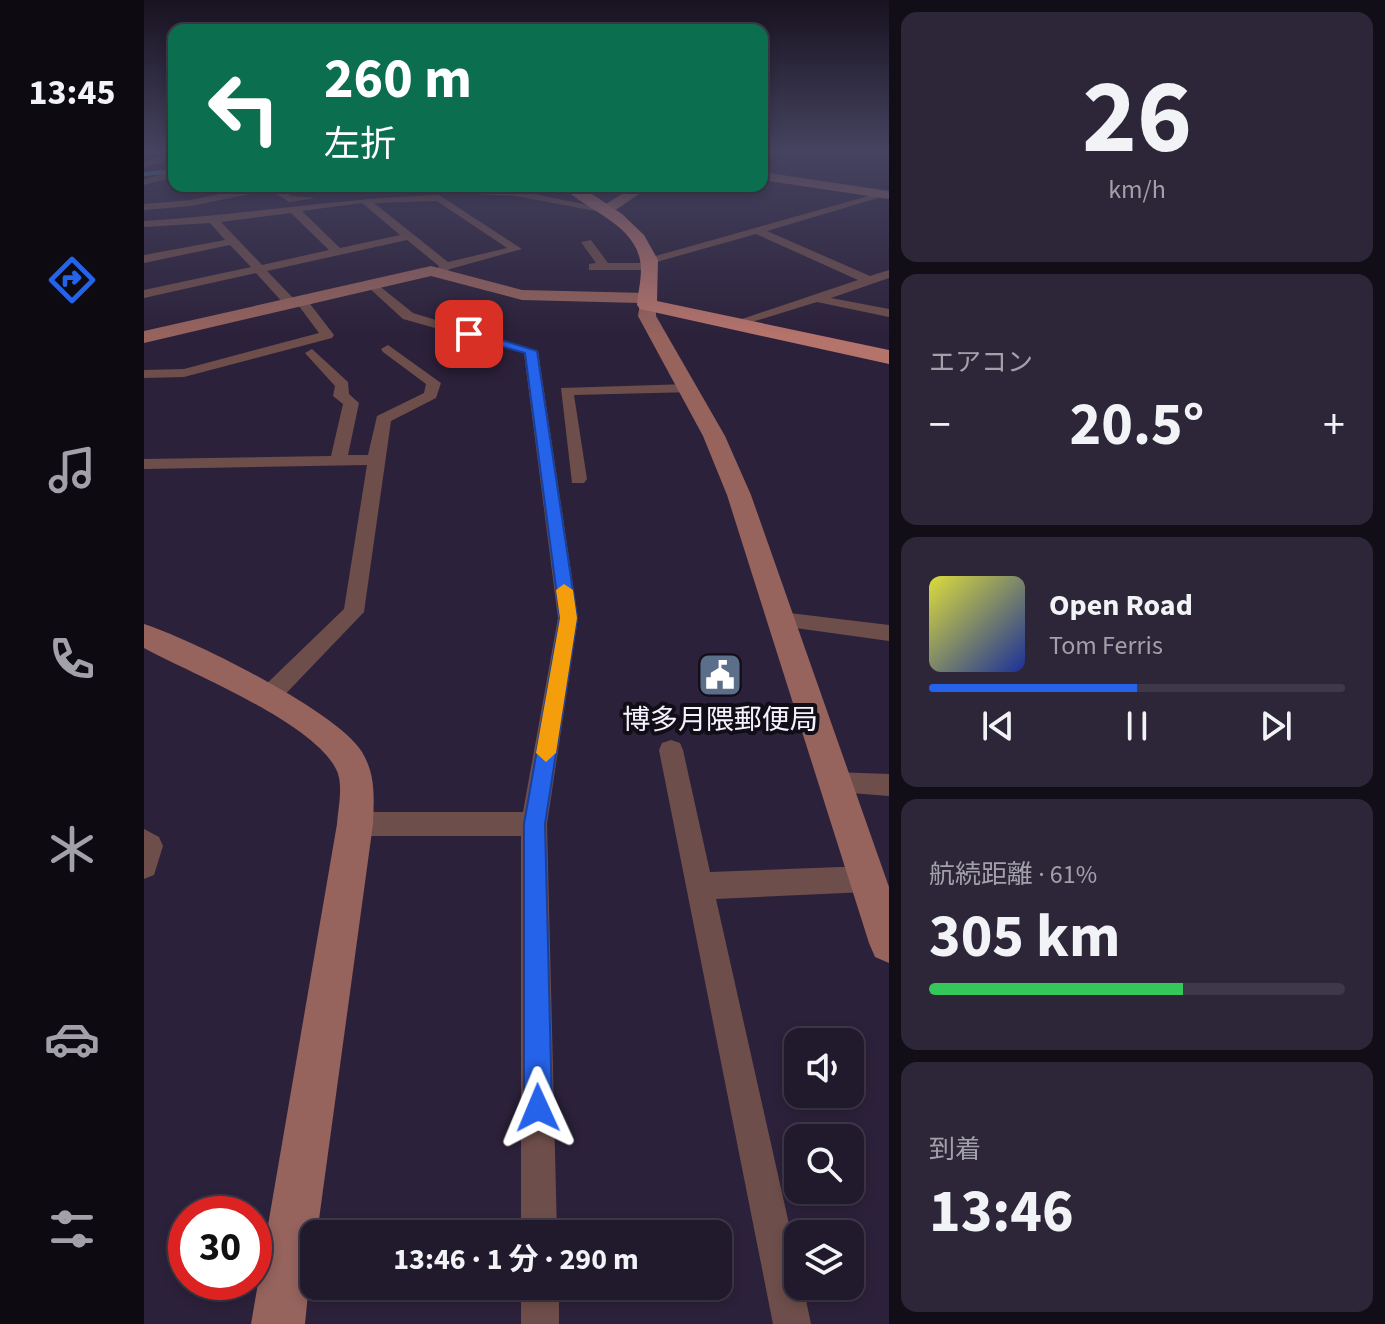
<!DOCTYPE html>
<html lang="ja">
<head>
<meta charset="utf-8">
<style>
  body { margin:0; font-family:"Source Sans 3","Noto Sans JP",sans-serif; background:#2d2638; color:#f1f3f6; height:100vh; display:flex; flex-direction:column; font-size:30px; white-space:nowrap }
  * { box-sizing:border-box; margin:0 }
  p { font-size:26px; color:#a2a0a9 }
  .icon { flex:none; width:44px; height:44px; fill:none; stroke:currentColor; stroke-width:2; stroke-linecap:round; stroke-linejoin:round }
  .map { position:relative; flex:1; overflow:hidden }
  .panel { display:flex; flex-direction:column; gap:12px; padding:12px; background:#120e18; width:496px }
  .panel>* { flex:none }
  .banner { position:absolute; left:24px; top:24px; width:600px; height:168px; border-radius:16px; box-shadow:0 4px 12px #0003,0 0 0 2px #3e3848; background:#0b6e4f; color:#fff; overflow:hidden }
  .tools { position:absolute; left:640px; top:1028px; display:grid; gap:16px }
  .tools a { display:grid; place-items:center; width:80px; height:80px; border-radius:16px; background:#21192c; box-shadow:0 4px 12px #0003,0 0 0 2px #3e3848; font-size:40px }
  .speed { position:absolute; left:24px; top:1196px; display:flex; gap:16px; font-size:40px; font-weight:700; text-align:center }
  .speed>* { display:grid; place-content:center; width:104px; height:104px; border-radius:50%; background:#21192c; box-shadow:0 4px 12px #0003,0 0 0 2px #3e3848; line-height:1 }
  .speed .limit { border:12px solid #d22; background:#fff; color:#111 }
  .pin { position:absolute; display:grid; place-items:center; width:68px; height:68px; color:#fff; margin:-34px; border-radius:16px; box-shadow:0 4px 12px #0006 }
  .me { position:absolute; width:88px; margin:-44px; rotate:359deg; stroke-linejoin:round; filter:drop-shadow(0 0 6px #0008) }
  .turn { display:flex; align-items:center; gap:28px; height:168px; padding:0 24px; font-size:36px }
  .turn .icon { width:104px; height:104px; stroke-width:2.5 }
  .turn b { display:block; font-size:56px; line-height:68px }
  .big { font-size:60px; font-weight:700; line-height:1.1 }
  .panel .card { flex:1; display:flex; flex-direction:column; justify-content:center; gap:12px; min-width:0; padding:0 28px; border-radius:16px; background:#2d2638 }
  .panel .dial { align-items:center; gap:0 }
  .dial b { font-size:104px; line-height:1 }
  .song { display:flex; align-items:center; gap:24px }
  .cover { width:96px; height:96px; border-radius:12px; background:linear-gradient(135deg,hsl(60 70% 55%),hsl(230 70% 35%)) }
  .played { height:8px; border-radius:4px; background:linear-gradient(90deg,#2563eb 50%,#3e3848 50%) }
  .keys { display:flex; justify-content:space-around; direction:ltr }
  .heat { display:flex; justify-content:space-between; align-items:center; font-size:44px; direction:ltr }
  .charge { height:12px; border-radius:6px; background:linear-gradient(90deg,#34c759 61%,#3e3848 0) }
  .trip { position:absolute; left:156px; top:1220px; width:432px; height:80px; border-radius:16px; background:#21192c; box-shadow:0 4px 12px #0003,0 0 0 2px #3e3848; font-weight:700; line-height:80px; text-align:center }
  main { display:flex; flex:1; min-height:0 }
  .tab-bar { display:flex; flex-direction:column; width:144px; justify-content:space-around; align-items:center; background:#0d0a12; color:#a2a0a9 }
  .tab-bar .icon { width:56px; height:56px }
  .tab-bar .on { color:#2563eb }
  .tab-bar b { font-size:36px; color:#f1f3f6 }
  .map>svg:first-child { display:block }
</style>
</head>
<body>
<main>
<nav class="tab-bar">
<b>13:45</b>
<svg class="icon on" aria-label="directions" viewBox="0 0 24 24"><path d="M12 3l9 9-9 9-9-9zM9 14v-3h6M13 9l2 2-2 2"/></svg>
<svg class="icon" aria-label="music" viewBox="0 0 24 24"><path d="M9 18V5l10-2v13"/><circle cx="6" cy="18" r="3"/><circle cx="16" cy="16" r="3"/></svg>
<svg class="icon" aria-label="phone" viewBox="0 0 24 24"><path d="M5 4h4l2 5-3 2q2 4 5 5l2-3 5 2v4C11 20 4 13 5 4z"/></svg>
<svg class="icon" aria-label="climate" viewBox="0 0 24 24"><path d="M12 3v18M4 7l16 10M4 17L20 7"/></svg>
<svg class="icon" aria-label="car" viewBox="0 0 24 24"><path d="M5 17H2v-5l4-1 3-4h7l3 4 3 1v5h-3M9 17h6M6 11h13"/><circle cx="7" cy="17" r="2"/><circle cx="17" cy="17" r="2"/></svg>
<svg class="icon" aria-label="filters" viewBox="0 0 24 24"><path d="M4 7h16M4 17h16"/><circle cx="9" cy="7" r="2"/><circle cx="15" cy="17" r="2"/></svg>
</nav>
<div class="map">
<svg width="745" height="1324" viewBox="0 0 745 1324">
  <rect width="100%" height="100%" fill="#2c213a"/>
  <g fill="none" stroke-linecap="round" stroke-linejoin="round">
    <path stroke="#4a82a4" stroke-width="4" d="M0 174 30 171"/>
    <g fill="#6e4e4a" fill-rule="evenodd">
      <path d="M30 154V160L0 167V161Z"/>
      <path d="M30 171V177L0 185V179Z"/>
      <path d="M115 186H135L147 196 172 198 145 202 126 190 47 206 0 210V204L47 200Z"/>
      <path d="M281 186 372 190 467 210 462 213 372 196 277 191Z"/>
      <path d="M735 193 744 195 623 231 726 276 745 270V278L687 298 745 309V317L673 302 592 327V321L714 280 612 234 509 263 511 266 505 270H445V264L452 263 437 242 447 240 464 263H500L501 259Z"/>
      <path d="M295 195 378 249 306 269 297 276 291 272 295 266 263 240 123 271 150 299 160 296 190 335 188 338 40 377 0 378V370L40 369 175 333 152 302 141 305 112 273 0 298V290L107 267 86 245 0 263V255L81 240 66 223 0 227V221C99 215 196 198 295 195ZM293 201 363 248 304 262 230 203ZM218 203 256 235 196 248 158 211ZM147 213 185 250 118 265 77 222Z"/>
      <path d="M228 280 269 313 394 351 434 618 403 824 413 1234H377V836H211L202 833 198 824 202 815 211 812H379L414 618 380 353 259 319 224 287 222 284Z"/>
      <path d="M244 345 297 383 292 398 247 421 220 612 130 706H114L111 699 114 692 200 609 223 465 0 469V459L187 456 199 404 189 396 191 386 161 353 168 349 204 382 205 394 215 403 204 455H224L233 416 280 393 282 384 239 352 237 349Z"/>
      <path d="M545 384 550 386V392L430 395 443 479 440 483H428L417 388Z"/>
      <path d="M637 612 745 625V641L630 625 627 620Z"/>
      <path d="M527 740 536 743 539 750 566 872 722 866 732 870 736 879 732 888 722 892 572 899 654 1264V1286H659L667 1324H629L515 750 518 743Z"/>
      <path d="M690 772 745 774V796L681 791 677 783 681 775Z"/>
      <path d="M0 829 15 837 19 846 10 875 0 879Z"/>
      <rect x="377" y="1286" width="38" height="38"/>
    </g>
    <g fill="#96635d" fill-rule="evenodd">
      <path d="M618 172 745 191V199L618 180Z"/>
      <path d="M491 186H507L467 213H457V207Z"/>
      <path d="M287 266 378 290 503 293 512 298V316L581 436 607 495 745 887V963L731 957 725 943 583 495 559 436 494 316 496 303 378 300 287 276 0 343V331Z"/>
      <path d="M0 624C47 639 193 711 218 752 232 775 230 798 229 824L173 1234H170L161 1324H107L193 824C194 808 200 784 192 769 168 722 48 674 0 648Z"/>
    </g>
    <path fill="#b4736b" fill-rule="evenodd" d="M418 186H436L478 214 500 235 514 260 513 301 745 350V364L496 309 493 305C494 291 499 274 496 260 489 223 441 210 418 186Z"/>
  </g>
  <linearGradient id="sky" x2="0" y2="1"><stop stop-color="#181220"/><stop offset="0.45" stop-color="#454360"/><stop offset="1" stop-color="#454360" stop-opacity="0"/></linearGradient>
  <rect width="745" height="335" fill="url(#sky)"/>
  <path fill="#2563eb" stroke="#184099" stroke-width="2" d="M325 330 393 351 433 618 401 824 408 1108 404 1118 394 1122 384 1118 380 1108V824L416 618 381 353 321 336Z"/>
  <path fill="#f59e0b" d="M420 584 429 590 433 618 412 753 402 762 392 753 416 618 412 590Z"/>
  <defs>
    <g id="civic-square" transform="scale(2.3)"><rect x="-9" y="-9" width="18" height="18" rx="4" fill="#5c6f8a" stroke="#120e18"/><path d="M-.6-6.5H3V-4.5H.6V-3L4-1V1h2V6H-6V1h2V-1L-.6-3ZM-1.2 2.5V6h2.4V2.5Z" fill="#fff"/></g>
  </defs>
  <g fill-rule="evenodd">
    <use href="#civic-square" x="576" y="675"/>
  </g>
  <g text-anchor="middle" dominant-baseline="central" stroke-width="8" stroke-linejoin="round" paint-order="stroke">
    <g font-size="28" fill="#f6f1fe" stroke="#120e18">
      <text x="576" y="720">博多月隈郵便局</text>
    </g>
  </g>
</svg>
<div class="tools">
<a><svg class="icon" aria-label="sound" viewBox="0 0 24 24"><path d="M4 9h4l5-4v14l-5-4H4zM17 9q2 3 0 6"/></svg></a>
<a><svg class="icon" aria-label="search" viewBox="0 0 24 24"><circle cx="10" cy="10" r="6"/><path d="M15 15l6 6"/></svg></a>
<a><svg class="icon" aria-label="layers" viewBox="0 0 24 24"><path d="M12 4l9 5-9 5-9-5zM3 14l9 5 9-5"/></svg></a>
</div>
<div class="speed"><div class="limit">30</div></div>
<div class="pin" style="left:325px;top:334px;background:#d93025"><svg class="icon" aria-label="arrive" viewBox="0 0 24 24"><path d="M6 21V4h12l-3 4 3 4H6"/></svg></div>
<svg class="me" style="left:394px;top:1108px" viewBox="-20 -20 40 40"><path d="M0-17L14 15 0 8-14 15z" fill="#2563eb" stroke="#fff" stroke-width="4"/></svg>
<div class="trip">13:46 · 1 分 · 290 m</div>
<div class="banner">
<div class="turn"><svg class="icon" aria-label="left" viewBox="0 0 24 24"><path d="M17 20v-9H6M10 6l-5 5 5 5"/></svg><div><b>260 m</b>左折</div></div>
</div>
</div>
<section class="panel">
<div class="card dial"><b>26</b><p>km/h</p></div>
<div class="card"><p>エアコン</p>
<div class="heat"><a>−</a><b class="big">20.5°</b><a>+</a></div>
</div>
<div class="card">
<div class="song"><i class="cover"></i><div><b>Open Road</b><p>Tom Ferris</p></div></div>
<div class="played"></div>
<div class="keys"><svg class="icon" aria-label="previous" viewBox="0 0 24 24"><path d="M18 5L8 12l10 7zM5 5v14"/></svg><svg class="icon" aria-label="pause" viewBox="0 0 24 24"><path d="M8 5v14M16 5v14"/></svg><svg class="icon" aria-label="next" viewBox="0 0 24 24"><path d="M6 5l10 7-10 7zM19 5v14"/></svg></div>
</div>
<div class="card"><p>航続距離 · 61%</p><b class="big">305 km</b><div class="charge"></div></div>
<div class="card"><p>到着</p><b class="big">13:46</b></div>
</section>
</main>
</body>
</html>
